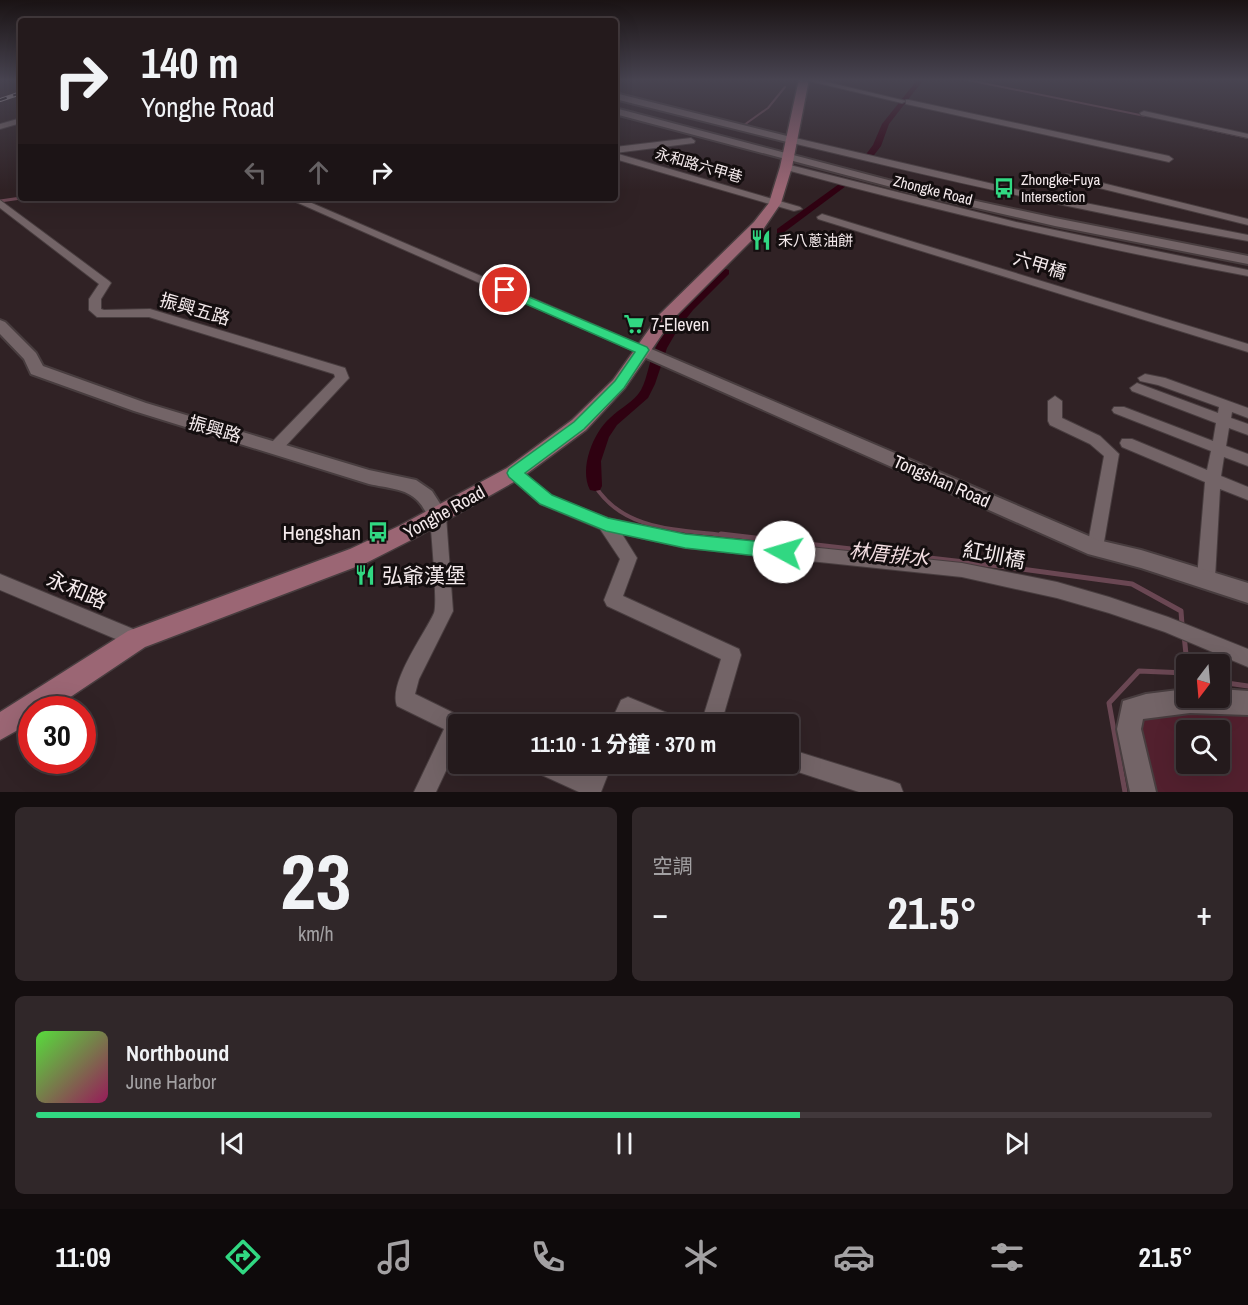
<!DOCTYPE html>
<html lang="zh-TW">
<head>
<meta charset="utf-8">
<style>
  body { margin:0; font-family:"Archivo Narrow","Noto Sans TC",sans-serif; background:#302729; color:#f1f3f6; height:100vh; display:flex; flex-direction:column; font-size:22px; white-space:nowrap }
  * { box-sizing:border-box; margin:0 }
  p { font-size:20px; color:#a3a1a3 }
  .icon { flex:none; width:33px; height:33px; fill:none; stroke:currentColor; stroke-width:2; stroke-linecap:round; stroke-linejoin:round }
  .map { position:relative; height:792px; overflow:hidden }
  .sheet { display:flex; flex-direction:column; gap:15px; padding:15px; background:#140e0f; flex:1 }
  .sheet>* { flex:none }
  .guide { position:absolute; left:18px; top:18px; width:600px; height:183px; border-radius:6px; box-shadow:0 6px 24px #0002,0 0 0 2px #41383b; background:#241a1c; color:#f1f3f6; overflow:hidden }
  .needle { width:39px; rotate:196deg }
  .tools { position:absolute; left:1176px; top:654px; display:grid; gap:12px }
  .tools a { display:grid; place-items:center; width:54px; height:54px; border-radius:6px; background:#241a1c; box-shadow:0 6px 24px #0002,0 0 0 2px #41383b; font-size:30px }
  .speed { position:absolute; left:18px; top:696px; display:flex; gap:12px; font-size:30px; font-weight:700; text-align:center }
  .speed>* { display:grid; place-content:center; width:78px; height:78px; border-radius:50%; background:#241a1c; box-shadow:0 6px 24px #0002,0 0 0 2px #41383b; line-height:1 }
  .speed .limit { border:9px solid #d22; background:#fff; color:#111 }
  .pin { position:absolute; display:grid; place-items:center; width:51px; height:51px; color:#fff; margin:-26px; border:3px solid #fff; border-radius:50%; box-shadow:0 2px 6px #0007 }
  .me { position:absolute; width:66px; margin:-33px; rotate:276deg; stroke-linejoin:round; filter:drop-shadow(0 0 4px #0008) }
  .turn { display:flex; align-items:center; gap:21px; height:126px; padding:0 24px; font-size:27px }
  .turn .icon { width:78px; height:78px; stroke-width:2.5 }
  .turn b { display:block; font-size:42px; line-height:51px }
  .lanes { display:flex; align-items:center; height:57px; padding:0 24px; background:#0003; justify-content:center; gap:30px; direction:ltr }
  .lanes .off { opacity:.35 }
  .big { font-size:45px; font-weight:700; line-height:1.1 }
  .sheet .widget { flex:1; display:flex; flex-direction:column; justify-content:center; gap:9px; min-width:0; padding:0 21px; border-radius:9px; background:#302729 }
  .sheet .dial { align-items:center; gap:0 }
  .dial b { font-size:78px; line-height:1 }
  .song { display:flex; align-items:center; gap:18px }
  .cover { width:72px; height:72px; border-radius:9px; background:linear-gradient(135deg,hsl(110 70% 55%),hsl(330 70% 35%)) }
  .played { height:6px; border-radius:3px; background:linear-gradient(90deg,#31d882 65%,#41383b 65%) }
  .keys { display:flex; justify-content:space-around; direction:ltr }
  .heat { display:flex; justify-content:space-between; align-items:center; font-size:33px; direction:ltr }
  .sheet .tiles { flex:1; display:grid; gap:15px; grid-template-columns:1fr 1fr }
  .widget:last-child { grid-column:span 2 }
  .trip { position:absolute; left:448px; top:714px; width:351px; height:60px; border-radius:6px; background:#241a1c; box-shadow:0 6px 24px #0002,0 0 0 2px #41383b; font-weight:700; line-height:60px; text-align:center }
  .dock { display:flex; height:96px; justify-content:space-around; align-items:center; background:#0e0a0b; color:#a3a1a3 }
  .dock .icon { width:42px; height:42px }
  .dock .active { color:#31d882 }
  .dock b { font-size:27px; color:#f1f3f6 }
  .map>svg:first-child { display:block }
</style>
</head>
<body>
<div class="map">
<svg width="1248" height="792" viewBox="0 0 1248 792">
  <rect width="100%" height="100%" fill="#302225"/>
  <path fill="#52202e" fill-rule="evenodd" d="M1229 711 1248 713V792H1148L1138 749 1141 722 1154 713ZM1186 730H1220V764H1186Z"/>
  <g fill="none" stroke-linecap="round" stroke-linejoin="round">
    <g stroke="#6a4753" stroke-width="2">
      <path d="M963 79 1145 116"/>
      <path d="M744 125 768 108 785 87"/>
      <path d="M1193 126 1248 138"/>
    </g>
    <path stroke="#6a4753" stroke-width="3" d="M0 201 21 198"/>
    <path stroke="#6a4753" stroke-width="4" d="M595 486C625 533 682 529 731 536"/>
    <g stroke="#6a4753" stroke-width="5">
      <path d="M721 534 999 566 1132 584 1181 611 1182 625"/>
      <path d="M1184 635 1187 664"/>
      <path d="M1220 682 1248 686"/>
      <path d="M1125 792 1109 703 1139 671 1186 673"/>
    </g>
    <g fill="#2f0111" fill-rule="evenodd">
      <path d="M918 79H924L889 124 881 146 871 159H865L864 157 873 145 882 124Z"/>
      <path d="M839 184 846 186 783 233H777V229Z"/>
      <path d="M726 269 729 270V274L693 310 678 329 667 348 655 384 648 398 617 425 609 437 601 461 602 486 600 490 595 491 590 490C579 468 593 433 610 418 620 408 634 402 641 390 648 377 649 360 656 347 672 316 698 293 723 270Z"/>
    </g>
    <g stroke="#483d3f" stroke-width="2">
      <g id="minor">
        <path d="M801 79H814L906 101 902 103Z"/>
        <path d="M909 100 1169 156 1173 159 1169 162 906 104V100Z"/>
        <path d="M1144 111 1248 134V138L1141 115 1140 113Z"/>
        <path d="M21 118V123L0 129V124Z"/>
        <path d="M791 137 1019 190 1248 235V241C1093 214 940 179 788 142V138Z"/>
        <path d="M691 138 695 141 694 143 615 153V147Z"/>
        <path d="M615 153 800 207 802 209 794 211 615 159Z"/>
        <path d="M786 164 1016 222 1248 270V276C1091 247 937 211 783 169L782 167Z"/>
        <path d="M1066 174 1248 219V225L1063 179 1061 177Z"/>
        <path d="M287 198H300L646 347 648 350 646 353H638Z"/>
        <path d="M0 200 109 281 111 283 101 299V309L104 310 150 309 345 368 349 378 281 451H271L269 447 271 443 335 377 334 374 149 317H97L89 310V299L99 284 0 208Z"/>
        <path d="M822 214 1248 344V352L818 219 817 217Z"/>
        <path d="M1145 374 1165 378 1248 408V418L1232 412 1231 418 1248 424V435L1229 428 1226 446 1248 454V466L1224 457 1221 476 1248 487V500L1220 489 1215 578 1212 583 1206 586 1200 583 1197 578 1205 482 1122 447 1120 443 1122 439H1132L1207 470 1211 451 1114 413 1112 410 1114 407H1124L1213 441 1216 423 1132 391 1130 388 1137 383 1218 413 1219 407 1158 385 1140 381 1138 378Z"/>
        <path d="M1055 396 1062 401V418L1100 436 1119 454 1103 548 1101 553 1095 555 1089 553 1087 548 1104 456 1090 444 1050 425 1048 421V401Z"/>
        <path d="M514 467 519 469 552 496 608 518 685 534 962 563 1057 582 1109 597 1168 617 1248 649V667L1165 632 1109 613 1057 598 962 577 685 548 622 534 637 558 623 596 739 649 741 655 721 724H701L721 659 607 606 604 600 620 559 600 529 540 504 509 477 506 473 509 469Z"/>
        <path d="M438 509 444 511 446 516 453 611 419 679 415 694 466 719 468 724H459V743L436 792H414L444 729 397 706C388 683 424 635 434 613 438 603 431 532 430 516L432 511Z"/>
        <path d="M0 574 143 633 146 639 143 645 137 648 0 590Z"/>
        <path d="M628 697 677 717 680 724H647L633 719 630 724H610L621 700Z"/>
        <path d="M789 749 892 781 900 784 903 792H859L789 769 780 764H789Z"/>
        <path d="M530 764H563L587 774 592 764H612L601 792H579L533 771Z"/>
      </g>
    </g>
    <g stroke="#483d3f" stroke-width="4">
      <g id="tertiary">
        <path d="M615 93 795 138 796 140 791 143 615 99Z"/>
        <path d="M615 108 930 191 1055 218 1248 256V264L1055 226 929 197 615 114Z"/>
        <path d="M0 320 5 322 36 353 43 366 146 403 369 470 416 480 432 491 448 516 445 522C428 527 428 511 418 501 406 488 386 488 369 484L134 411 31 374 24 359 0 334Z"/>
        <path d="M642 345 1098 540 1141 550 1248 583V603L1141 568 1088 554 637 354 634 350Z"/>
        <path d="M1186 689V698H1220V689L1248 691V715L1190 713 1143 719 1141 729 1156 792H1130L1117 729 1123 701 1146 694Z"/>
      </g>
    </g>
    <g stroke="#483d3f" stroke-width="3">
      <path id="secondary" d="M799 79H809L792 167 781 203 764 228 672 320 625 388 586 430 521 478 415 538 366 563 145 647 51 710H32V722L0 740V712L128 631 350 549 399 526 507 468 572 420 613 380 660 314 754 222 769 203 780 167Z"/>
    </g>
    <use href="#minor" fill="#736467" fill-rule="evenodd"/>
    <use href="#tertiary" fill="#736467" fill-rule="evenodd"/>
    <use href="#secondary" fill="#9b6674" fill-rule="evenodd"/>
    <g stroke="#d2c7c9" stroke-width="4">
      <path id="rail" d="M0 100 21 93"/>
    </g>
    <use href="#rail" stroke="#140e0f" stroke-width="2" stroke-dasharray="7" stroke-linecap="butt"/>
  </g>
  <linearGradient id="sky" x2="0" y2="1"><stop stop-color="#1a1314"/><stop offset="0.42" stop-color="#484451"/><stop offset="1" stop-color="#484451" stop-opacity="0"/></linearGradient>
  <rect width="1248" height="190" fill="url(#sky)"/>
  <path fill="#31d882" stroke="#208c54" stroke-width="1.5" d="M505 287 647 347 649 350 624 388 584 429 525 473 552 495 608 518 685 534 784 544 790 546 793 552 790 557 784 559 685 548 606 531 540 504 509 477 507 473 509 469 574 422 615 381 635 352 501 293V288Z"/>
  <defs>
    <g id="bus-bare" transform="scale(1.62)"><path d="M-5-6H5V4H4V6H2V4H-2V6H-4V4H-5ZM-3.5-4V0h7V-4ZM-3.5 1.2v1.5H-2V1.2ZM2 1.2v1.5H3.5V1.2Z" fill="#31d882" stroke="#140e0f" stroke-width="2.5" paint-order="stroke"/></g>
    <g id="restaurant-bare" transform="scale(1.62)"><path d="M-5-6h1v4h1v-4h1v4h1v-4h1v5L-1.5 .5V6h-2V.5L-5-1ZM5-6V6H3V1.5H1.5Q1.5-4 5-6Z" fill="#31d882" stroke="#140e0f" stroke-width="2.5" paint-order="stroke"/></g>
    <g id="supermarket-bare" transform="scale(1.62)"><path d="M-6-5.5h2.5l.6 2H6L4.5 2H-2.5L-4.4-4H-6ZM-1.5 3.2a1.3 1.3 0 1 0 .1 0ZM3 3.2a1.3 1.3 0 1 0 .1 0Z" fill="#31d882" stroke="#140e0f" stroke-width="2.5" paint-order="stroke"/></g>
  </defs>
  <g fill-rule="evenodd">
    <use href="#bus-bare" x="1004" y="188"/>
    <use href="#restaurant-bare" x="761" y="240"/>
    <use href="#supermarket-bare" x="634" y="324"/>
    <use href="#bus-bare" x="378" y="532"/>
    <use href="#restaurant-bare" x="365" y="575"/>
  </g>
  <g text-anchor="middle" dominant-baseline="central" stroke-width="6" stroke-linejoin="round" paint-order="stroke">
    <g font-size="15" fill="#f4eaec" stroke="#140e0f">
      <text transform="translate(699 165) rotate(16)">永和路六甲巷</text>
      <text transform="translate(933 190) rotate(14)">Zhongke Road</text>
    </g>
    <g font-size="15" fill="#f4eaec" stroke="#140e0f" text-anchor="start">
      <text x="1021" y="179">Zhongke-Fuya<tspan x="1021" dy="17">Intersection</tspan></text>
      <text x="778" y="240">禾八蔥油餅</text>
    </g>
    <g font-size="18" fill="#f4eaec" stroke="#140e0f">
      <text transform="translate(1040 265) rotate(17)">六甲橋</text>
      <text transform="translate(195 309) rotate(16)">振興五路</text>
      <text transform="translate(215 429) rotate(16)">振興路</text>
      <text transform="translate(942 481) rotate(24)">Tongshan Road</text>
      <text transform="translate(444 512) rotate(-29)">Yonghe Road</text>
    </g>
    <g font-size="18" fill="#f4eaec" stroke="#140e0f" text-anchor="start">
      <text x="651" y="324">7-Eleven</text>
    </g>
    <g font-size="20" font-style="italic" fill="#f2dce0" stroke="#140e0f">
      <text transform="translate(889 554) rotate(6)">林厝排水</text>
    </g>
    <g font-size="21" fill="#f4eaec" stroke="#140e0f" text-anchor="end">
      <text x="361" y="532">Hengshan</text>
      <text x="382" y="575" text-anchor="start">弘爺漢堡</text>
    </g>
    <g font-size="21" fill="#f4eaec" stroke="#140e0f">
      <text transform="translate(994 555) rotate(11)">紅圳橋</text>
      <text transform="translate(77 590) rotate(23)">永和路</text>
    </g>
  </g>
</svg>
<div class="tools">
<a><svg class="needle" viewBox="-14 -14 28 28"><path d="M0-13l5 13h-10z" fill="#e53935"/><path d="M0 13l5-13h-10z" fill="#a3a1a3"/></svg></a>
<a><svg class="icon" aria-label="search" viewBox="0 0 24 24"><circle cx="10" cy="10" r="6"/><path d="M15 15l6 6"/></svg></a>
</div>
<div class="speed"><div class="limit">30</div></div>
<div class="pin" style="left:505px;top:290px;background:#d93025"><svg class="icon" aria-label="arrive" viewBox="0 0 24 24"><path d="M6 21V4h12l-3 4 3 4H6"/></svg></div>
<svg class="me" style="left:784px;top:552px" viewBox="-20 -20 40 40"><circle r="19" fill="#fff"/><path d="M0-13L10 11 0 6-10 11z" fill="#31d882"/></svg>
<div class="trip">11:10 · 1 分鐘 · 370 m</div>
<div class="guide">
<div class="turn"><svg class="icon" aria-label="right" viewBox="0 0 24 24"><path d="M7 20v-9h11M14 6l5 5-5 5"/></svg><div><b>140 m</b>Yonghe Road</div></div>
<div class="lanes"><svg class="icon off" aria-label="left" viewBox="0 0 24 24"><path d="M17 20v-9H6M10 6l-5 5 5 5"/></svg><svg class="icon off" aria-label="ahead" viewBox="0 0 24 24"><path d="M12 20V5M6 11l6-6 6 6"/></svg><svg class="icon" aria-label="right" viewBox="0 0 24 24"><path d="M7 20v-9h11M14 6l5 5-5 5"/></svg></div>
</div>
</div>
<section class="sheet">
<div class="tiles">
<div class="widget dial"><b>23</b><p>km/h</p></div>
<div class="widget"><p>空調</p>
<div class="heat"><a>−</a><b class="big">21.5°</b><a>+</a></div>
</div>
<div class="widget">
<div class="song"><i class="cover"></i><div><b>Northbound</b><p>June Harbor</p></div></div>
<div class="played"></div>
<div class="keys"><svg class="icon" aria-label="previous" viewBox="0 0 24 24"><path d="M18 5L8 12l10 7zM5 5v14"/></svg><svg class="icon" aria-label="pause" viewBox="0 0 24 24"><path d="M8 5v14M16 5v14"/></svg><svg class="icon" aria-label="next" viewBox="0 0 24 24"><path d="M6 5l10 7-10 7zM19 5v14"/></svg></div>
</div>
</div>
</section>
<nav class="dock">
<b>11:09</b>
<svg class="icon active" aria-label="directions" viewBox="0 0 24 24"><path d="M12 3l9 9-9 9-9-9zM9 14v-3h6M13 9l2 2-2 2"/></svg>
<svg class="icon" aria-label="music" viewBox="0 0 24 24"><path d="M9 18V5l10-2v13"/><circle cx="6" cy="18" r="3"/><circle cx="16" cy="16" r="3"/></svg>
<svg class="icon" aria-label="phone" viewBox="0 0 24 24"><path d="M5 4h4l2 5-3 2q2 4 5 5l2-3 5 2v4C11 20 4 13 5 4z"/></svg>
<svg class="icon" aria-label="climate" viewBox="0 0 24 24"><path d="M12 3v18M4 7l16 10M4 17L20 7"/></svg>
<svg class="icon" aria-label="car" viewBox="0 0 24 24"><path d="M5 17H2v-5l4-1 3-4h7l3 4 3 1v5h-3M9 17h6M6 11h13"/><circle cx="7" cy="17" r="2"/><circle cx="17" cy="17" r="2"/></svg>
<svg class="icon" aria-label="filters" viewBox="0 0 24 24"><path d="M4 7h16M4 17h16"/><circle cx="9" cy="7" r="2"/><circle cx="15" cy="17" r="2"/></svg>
<b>21.5°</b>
</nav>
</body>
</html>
